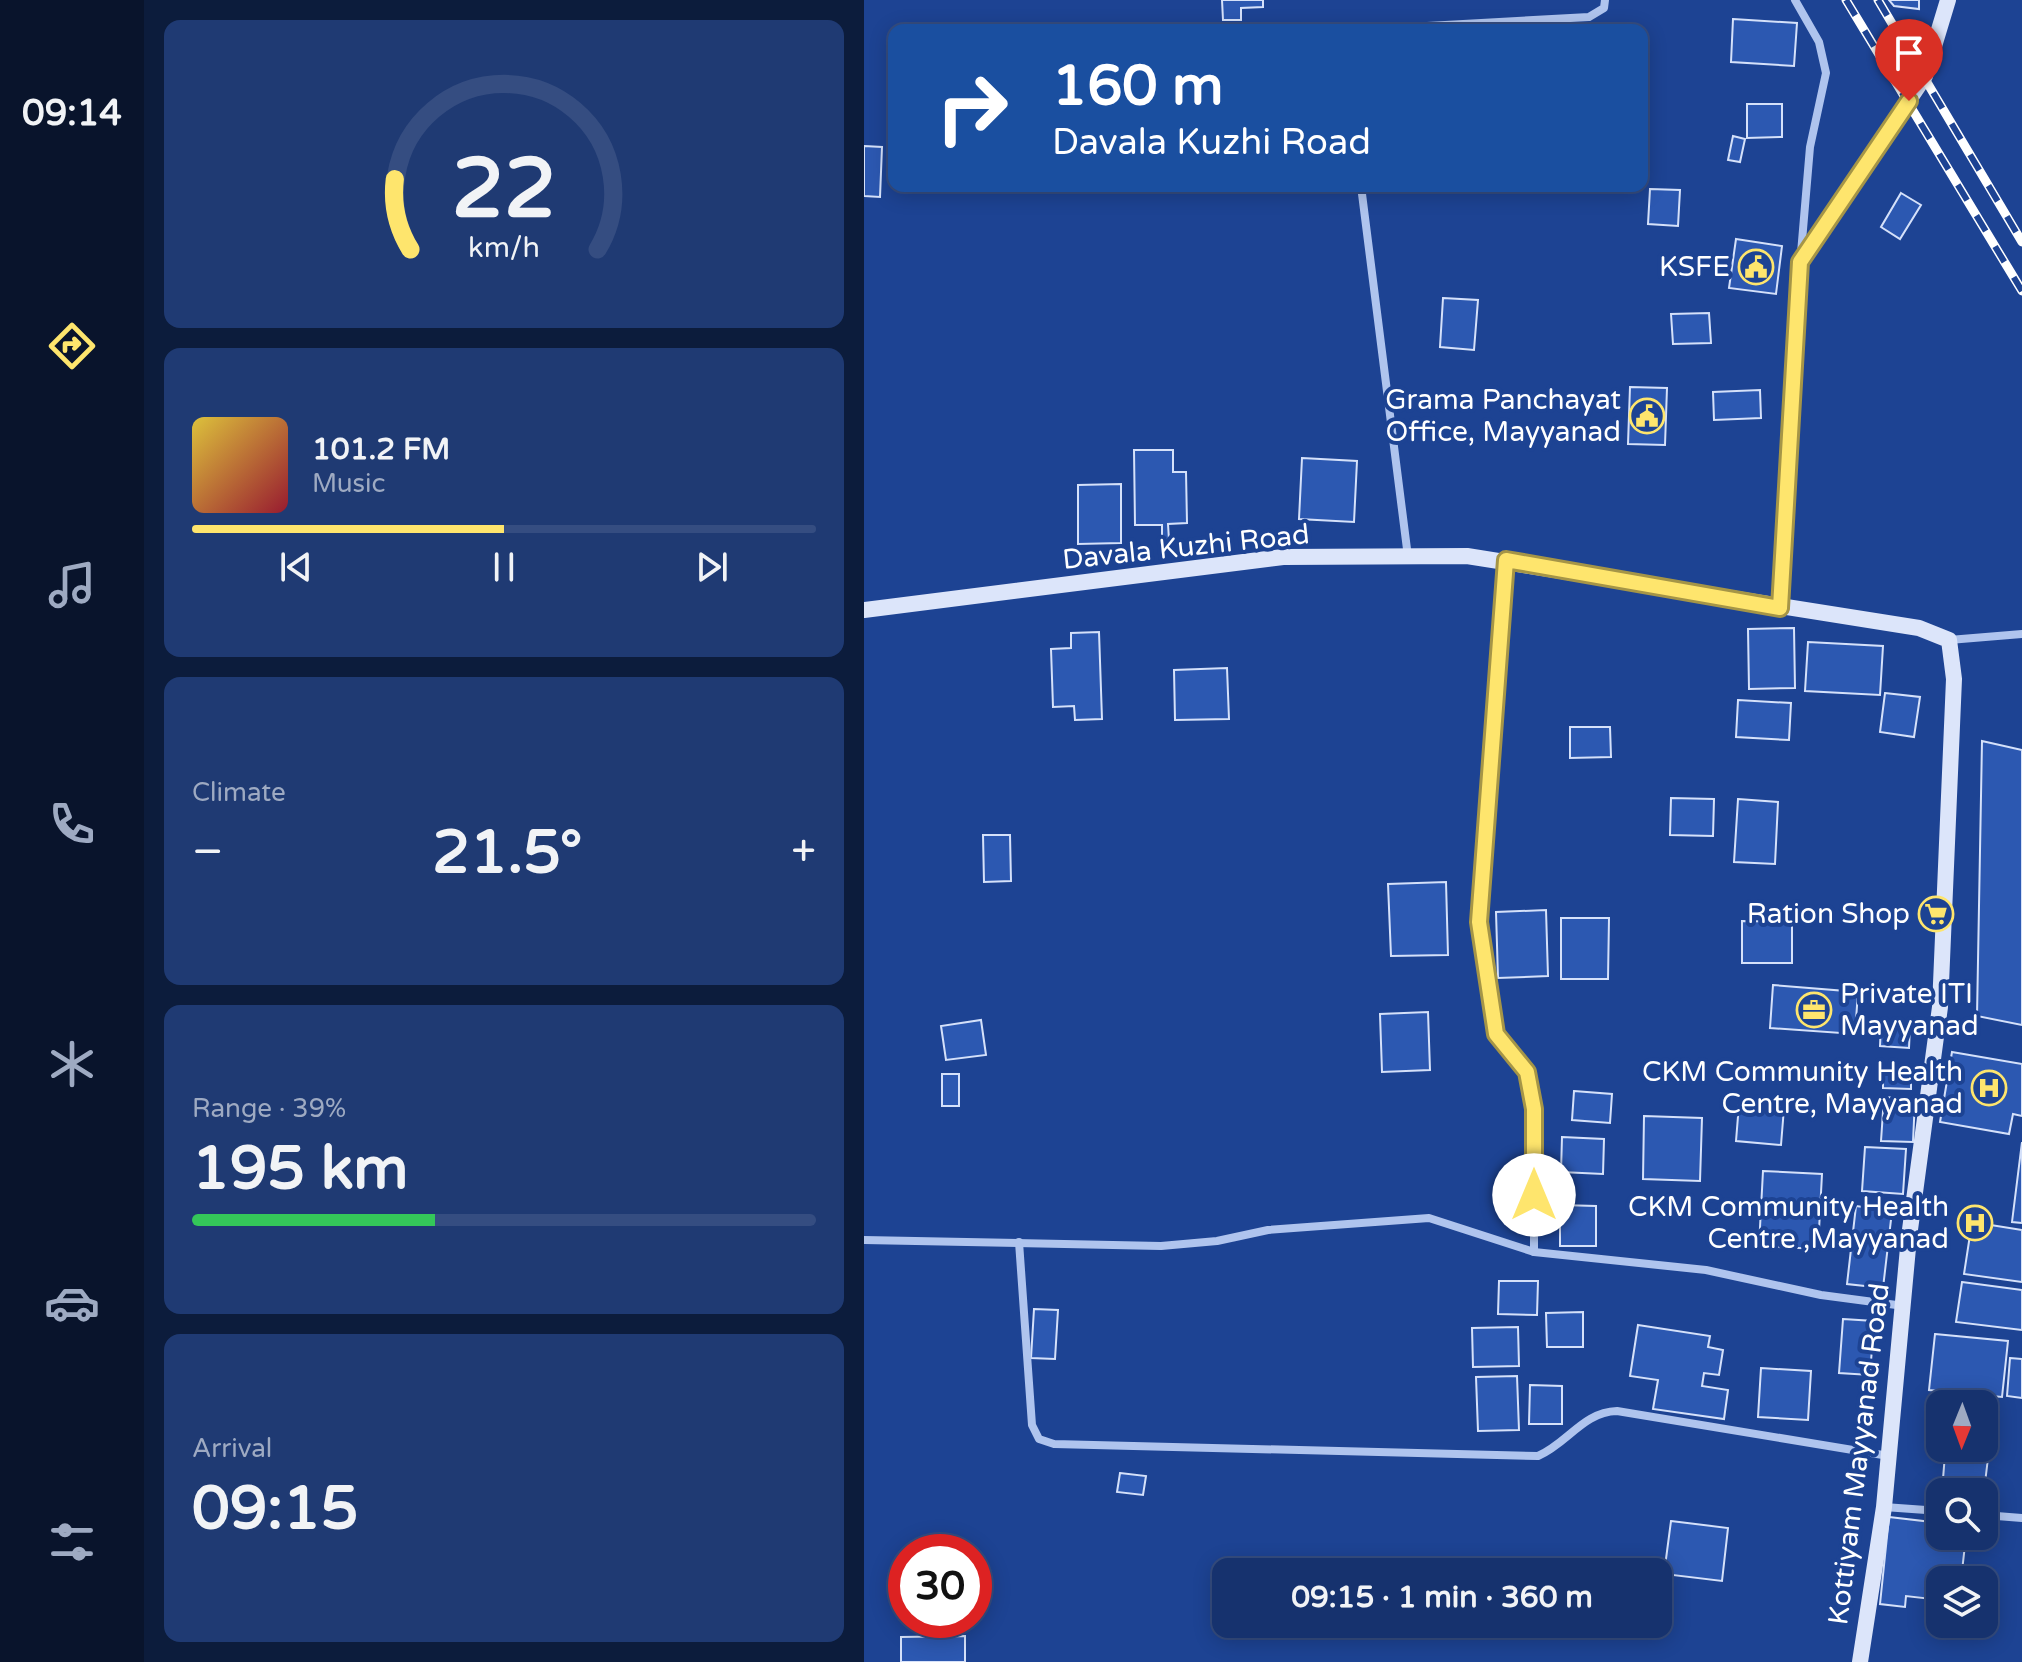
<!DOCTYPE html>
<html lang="en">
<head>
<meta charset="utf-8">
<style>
  body { margin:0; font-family:"Varela Round",sans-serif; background:#1f3a73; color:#f1f3f6; height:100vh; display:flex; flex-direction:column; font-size:30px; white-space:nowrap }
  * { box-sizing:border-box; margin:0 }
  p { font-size:26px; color:#9eaac2 }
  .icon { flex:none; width:44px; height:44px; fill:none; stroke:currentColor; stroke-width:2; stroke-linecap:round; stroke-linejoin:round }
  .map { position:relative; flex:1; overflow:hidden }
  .drawer { display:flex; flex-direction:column; gap:20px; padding:20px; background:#0c1c3c; width:720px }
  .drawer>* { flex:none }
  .hud { position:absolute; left:24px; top:24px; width:760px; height:168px; border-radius:16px; box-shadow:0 4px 20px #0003,0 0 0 2px #354d81; background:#1a4fa0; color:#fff; overflow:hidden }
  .needle { width:52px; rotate:181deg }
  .tools { position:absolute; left:1062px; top:1390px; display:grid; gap:16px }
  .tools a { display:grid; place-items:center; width:72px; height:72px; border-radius:16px; background:#16326e; box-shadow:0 4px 20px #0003,0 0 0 2px #354d81; font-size:40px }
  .speed { position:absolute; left:24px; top:1534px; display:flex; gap:16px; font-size:40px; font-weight:700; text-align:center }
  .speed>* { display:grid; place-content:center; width:104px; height:104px; border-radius:50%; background:#16326e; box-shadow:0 4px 20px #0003,0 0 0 2px #354d81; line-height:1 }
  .speed .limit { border:12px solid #d22; background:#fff; color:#111 }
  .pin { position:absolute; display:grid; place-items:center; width:68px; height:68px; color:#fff; margin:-82px -34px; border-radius:50% 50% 50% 0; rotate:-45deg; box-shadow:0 0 8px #0007 }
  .pin .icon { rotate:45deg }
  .me { position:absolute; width:88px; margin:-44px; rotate:0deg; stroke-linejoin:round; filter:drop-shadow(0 0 6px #0008) }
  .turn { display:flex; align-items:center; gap:28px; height:168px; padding:0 32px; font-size:36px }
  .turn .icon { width:104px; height:104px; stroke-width:2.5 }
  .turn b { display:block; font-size:56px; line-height:68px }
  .big { font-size:60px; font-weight:700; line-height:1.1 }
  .drawer .tile { flex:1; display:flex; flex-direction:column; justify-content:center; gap:12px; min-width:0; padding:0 28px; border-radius:16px; background:#1f3a73 }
  .drawer .dial { align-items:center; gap:0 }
  .dial svg { height:208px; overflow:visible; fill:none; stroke:#354d81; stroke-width:7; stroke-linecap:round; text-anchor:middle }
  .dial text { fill:#f1f3f6; stroke:none }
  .song { display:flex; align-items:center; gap:24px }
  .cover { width:96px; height:96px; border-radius:12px; background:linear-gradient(135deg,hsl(50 70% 55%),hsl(350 70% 35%)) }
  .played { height:8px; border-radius:4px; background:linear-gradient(90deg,#fee56d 50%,#354d81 50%) }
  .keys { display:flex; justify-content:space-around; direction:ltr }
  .heat { display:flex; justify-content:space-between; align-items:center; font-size:44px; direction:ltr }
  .charge { height:12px; border-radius:6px; background:linear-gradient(90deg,#34c759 39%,#354d81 0) }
  .trip { position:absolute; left:348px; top:1558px; width:460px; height:80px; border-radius:16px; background:#16326e; box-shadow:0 4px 20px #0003,0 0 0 2px #354d81; font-weight:700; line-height:80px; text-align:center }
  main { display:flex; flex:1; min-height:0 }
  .tab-bar { display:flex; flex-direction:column; width:144px; justify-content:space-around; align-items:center; background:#09142c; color:#9eaac2 }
  .tab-bar .icon { width:56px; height:56px }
  .tab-bar .current { color:#fee56d }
  .tab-bar b { font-size:36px; color:#f1f3f6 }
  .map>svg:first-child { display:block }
</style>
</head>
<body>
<main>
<nav class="tab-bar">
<b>09:14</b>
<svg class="icon current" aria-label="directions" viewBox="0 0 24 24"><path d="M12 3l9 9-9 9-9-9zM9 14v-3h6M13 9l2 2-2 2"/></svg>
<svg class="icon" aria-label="music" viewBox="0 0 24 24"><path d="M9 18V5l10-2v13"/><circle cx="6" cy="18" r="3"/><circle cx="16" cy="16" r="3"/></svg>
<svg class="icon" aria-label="phone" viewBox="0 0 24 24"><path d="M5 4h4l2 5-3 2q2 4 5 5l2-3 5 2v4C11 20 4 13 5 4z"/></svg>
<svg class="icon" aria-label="climate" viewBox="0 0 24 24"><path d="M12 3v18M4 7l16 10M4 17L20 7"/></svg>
<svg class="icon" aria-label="car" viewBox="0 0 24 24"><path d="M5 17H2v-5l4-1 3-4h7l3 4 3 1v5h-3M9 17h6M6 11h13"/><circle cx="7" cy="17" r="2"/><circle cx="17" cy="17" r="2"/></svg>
<svg class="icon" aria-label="filters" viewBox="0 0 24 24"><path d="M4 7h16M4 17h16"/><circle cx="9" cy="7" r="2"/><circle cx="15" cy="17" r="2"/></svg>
</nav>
<section class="drawer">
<div class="tile dial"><svg viewBox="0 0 100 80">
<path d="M14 69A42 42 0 1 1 86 69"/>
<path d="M14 69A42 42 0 0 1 8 42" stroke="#fee56d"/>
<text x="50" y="56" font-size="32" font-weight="700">22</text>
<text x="50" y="72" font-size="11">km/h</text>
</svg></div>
<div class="tile">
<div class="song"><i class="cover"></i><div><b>101.2 FM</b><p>Music</p></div></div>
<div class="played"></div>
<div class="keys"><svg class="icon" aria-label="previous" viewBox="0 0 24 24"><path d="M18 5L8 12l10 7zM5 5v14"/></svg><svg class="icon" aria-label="pause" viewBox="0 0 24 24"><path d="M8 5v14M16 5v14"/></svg><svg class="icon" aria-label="next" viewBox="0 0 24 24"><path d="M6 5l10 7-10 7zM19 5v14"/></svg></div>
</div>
<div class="tile"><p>Climate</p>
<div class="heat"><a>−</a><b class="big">21.5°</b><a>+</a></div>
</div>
<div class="tile"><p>Range · 39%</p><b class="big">195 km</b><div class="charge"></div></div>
<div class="tile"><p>Arrival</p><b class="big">09:15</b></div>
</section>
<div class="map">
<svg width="1158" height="1662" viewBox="0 0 1158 1662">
  <rect width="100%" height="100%" fill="#1d4393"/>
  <g fill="#2c58b1" stroke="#d5e1fa" stroke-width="2">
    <path d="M358 0H399V7L377 8V20H359Z"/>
    <path d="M1025 0H1055V9L1030 6Z"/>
    <path d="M869 19 933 23 930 66 867 62Z"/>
    <path d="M732 25 776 27V30H732Z"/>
    <path d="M883 104H918V137L883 138Z"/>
    <path d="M869 136 881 139 876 162 864 160Z"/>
    <path d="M0 146 18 147 16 197 0 196Z"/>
    <path d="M786 189 816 190 814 226 784 224Z"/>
    <path d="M1037 193 1057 205 1036 239 1017 227Z"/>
    <path d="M872 239 918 246 912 294 865 288Z"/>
    <path d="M579 298 614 300 610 350 576 347Z"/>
    <path d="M845 313 847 343 809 344 807 314Z"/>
    <path d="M766 387 803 388 801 445 764 444Z"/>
    <path d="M896 390 897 418 850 420 849 392Z"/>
    <path d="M270 450H309V472H322L323 523 304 524 305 540 298 539V525H271Z"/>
    <path d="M438 458 493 461 490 522 435 519Z"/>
    <path d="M257 484V543L214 544V485Z"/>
    <path d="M930 628 931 688 885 689 884 629Z"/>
    <path d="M235 632 238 719 211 720 210 706 189 707 187 649 207 648V633Z"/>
    <path d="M944 642 1019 646 1016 695 941 691Z"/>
    <path d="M363 668 365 719 311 720 310 670Z"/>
    <path d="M1021 693 1056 697 1050 737 1016 732Z"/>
    <path d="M874 700 927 703 925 740 872 737Z"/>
    <path d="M706 727H746L747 757 706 758Z"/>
    <path d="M1118 741 1158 750V1025L1113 1016Z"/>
    <path d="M807 798 850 799 849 836 806 835Z"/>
    <path d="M874 799 914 802 911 864 870 862Z"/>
    <path d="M119 835H146L147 881 120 882Z"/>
    <path d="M582 882 584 955 527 956 524 884Z"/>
    <path d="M682 910 684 976 634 978 632 912Z"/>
    <path d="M697 918H745L744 979H697Z"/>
    <path d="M878 921 928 922V963H878Z"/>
    <path d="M909 985 994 992 991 1034 906 1028Z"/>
    <path d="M564 1012 566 1070 518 1072 516 1014Z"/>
    <path d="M117 1020 122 1055 82 1060 77 1026Z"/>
    <path d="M1017 1024 1046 1026 1045 1048 1016 1046Z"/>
    <path d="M1088 1052 1158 1064V1116L1149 1114 1145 1134 1076 1122Z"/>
    <path d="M1019 1069 1047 1070V1089L1019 1088Z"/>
    <rect x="78" y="1074" width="17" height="32"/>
    <path d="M710 1091 748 1094 746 1123 708 1120Z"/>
    <path d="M1020 1097 1051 1099 1049 1142 1017 1141Z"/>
    <path d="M875 1104 920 1108 917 1145 872 1141Z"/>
    <path d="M780 1116 838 1118 836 1181 779 1179Z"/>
    <path d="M698 1137 740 1139 739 1174 697 1172Z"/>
    <path d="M1158 1142V1223L1148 1222Z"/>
    <path d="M1001 1147 1042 1149 1039 1194 998 1191Z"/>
    <path d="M899 1171 958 1174 954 1249 895 1246Z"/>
    <path d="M696 1205 732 1206V1246H696Z"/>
    <path d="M992 1206 1028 1211 1019 1288 983 1284Z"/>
    <path d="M1108 1222 1158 1230V1282L1100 1274Z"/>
    <path d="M635 1281H674L673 1315 634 1314Z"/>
    <path d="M1098 1282 1158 1290V1330L1092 1322Z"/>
    <path d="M170 1309 194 1310 191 1359 167 1358Z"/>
    <path d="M719 1312V1347H683L682 1313Z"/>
    <path d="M979 1319 1010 1321 1006 1375 975 1373Z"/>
    <path d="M774 1325 846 1336 844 1347 859 1350 855 1375 840 1373 838 1386 864 1390 860 1419 789 1409 794 1380 766 1376Z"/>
    <path d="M654 1327 655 1366 609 1367 608 1328Z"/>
    <path d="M1071 1334 1144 1341 1138 1397 1065 1390Z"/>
    <path d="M1146 1358 1158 1359V1398L1143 1396Z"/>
    <path d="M897 1368 947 1371 944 1420 894 1417Z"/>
    <path d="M653 1376 655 1430 614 1431 612 1377Z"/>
    <path d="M666 1385 698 1386V1424H665Z"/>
    <path d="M1074 1399 1111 1403 1076 1404V1438L1069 1437Z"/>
    <path d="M1081 1454 1124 1458 1121 1483 1079 1479Z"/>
    <path d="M256 1473 282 1476 279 1495 253 1492Z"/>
    <path d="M1025 1517 1076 1523V1536H1102L1097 1580H1076V1600L1042 1596 1041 1607 1016 1604Z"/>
    <path d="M807 1521 864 1528 858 1581 800 1574Z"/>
    <rect x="65" y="1540" width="21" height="12"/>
    <path d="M101 1636V1662H37V1637Z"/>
  </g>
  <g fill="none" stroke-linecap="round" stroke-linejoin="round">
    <g stroke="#afc4ee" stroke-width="8">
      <path d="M931 0 955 42 962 73 946 147 937 253"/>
      <path d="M491 30 725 17 740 8 741 0"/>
      <path d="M497 186 544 557"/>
      <path d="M642 561 615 922 632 1034 663 1072 670 1109V1252"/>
      <path d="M1085 640 1158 634"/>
      <path d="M0 1240 297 1246 353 1241 404 1230 565 1218 670 1252 842 1270 957 1295 1040 1306"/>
      <path d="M155 1242 168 1425 175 1439 190 1444 674 1456C704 1443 719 1412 753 1411L1025 1456"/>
      <path d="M1020 1507 1076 1511"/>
      <path d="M1120 1515 1158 1518"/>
    </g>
    <g stroke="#dce5fa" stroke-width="16">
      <path d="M916 608 936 262 1061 76 1084 0"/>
      <path d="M0 610 419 557 603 556 1055 628 1085 640 1090 679 1076 1007 1045 1237 1020 1507 996 1662"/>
    </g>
    <g stroke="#fff" stroke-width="9">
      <g id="rail">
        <path d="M982 0 1158 291"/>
        <path d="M1014 0 1158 242"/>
      </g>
    </g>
    <use href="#rail" stroke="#1d4393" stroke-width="6" stroke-dasharray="18" stroke-linecap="butt"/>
  </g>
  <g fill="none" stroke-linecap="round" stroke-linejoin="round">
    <g stroke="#a59547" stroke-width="20">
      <path id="route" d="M670 1195V1109L663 1072 632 1034 615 922 642 560 916 608 936 262 1045 101"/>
    </g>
    <use href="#route" stroke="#fee56d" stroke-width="14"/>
  </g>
  <defs>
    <g id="civic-ring" transform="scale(1.8)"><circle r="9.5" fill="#1d4393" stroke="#fee56d" stroke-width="1.5"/><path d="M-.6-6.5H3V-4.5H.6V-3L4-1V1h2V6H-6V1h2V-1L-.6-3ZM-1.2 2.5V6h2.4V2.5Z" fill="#fee56d"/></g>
    <g id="supermarket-ring" transform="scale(1.8)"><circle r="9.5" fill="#1d4393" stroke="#fee56d" stroke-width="1.5"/><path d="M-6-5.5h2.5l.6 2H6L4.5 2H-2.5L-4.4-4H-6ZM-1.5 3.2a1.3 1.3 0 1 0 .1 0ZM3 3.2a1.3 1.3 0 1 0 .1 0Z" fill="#fee56d"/></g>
    <g id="office-ring" transform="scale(1.8)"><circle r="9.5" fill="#1d4393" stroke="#fee56d" stroke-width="1.5"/><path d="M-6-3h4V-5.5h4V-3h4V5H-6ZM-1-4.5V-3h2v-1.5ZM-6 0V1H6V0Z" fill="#fee56d"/></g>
    <g id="hospital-ring" transform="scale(1.8)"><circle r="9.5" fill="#1d4393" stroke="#fee56d" stroke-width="1.5"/><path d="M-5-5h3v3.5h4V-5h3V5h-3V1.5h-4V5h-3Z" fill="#fee56d"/></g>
  </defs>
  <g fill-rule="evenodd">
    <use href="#civic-ring" x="892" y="267"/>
    <use href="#civic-ring" x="783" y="416"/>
    <use href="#supermarket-ring" x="1072" y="914"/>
    <use href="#office-ring" x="950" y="1010"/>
    <use href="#hospital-ring" x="1125" y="1088"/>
    <use href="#hospital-ring" x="1111" y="1223"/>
  </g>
  <g text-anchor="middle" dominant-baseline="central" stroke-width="8" stroke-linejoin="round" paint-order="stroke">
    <g font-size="28" fill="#fff" stroke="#1d4393" text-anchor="end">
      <text x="866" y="267">KSFE</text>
      <text x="757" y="400">Grama Panchayat<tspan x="757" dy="32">Office, Mayyanad</tspan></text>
      <text x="1046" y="914">Ration Shop</text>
      <text x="976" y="994" text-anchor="start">Private ITI<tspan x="976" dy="32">Mayyanad</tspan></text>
      <text x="1099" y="1072">CKM Community Health<tspan x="1099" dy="32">Centre, Mayyanad</tspan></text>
      <text x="1085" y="1207">CKM Community Health<tspan x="1085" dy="32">Centre ,Mayyanad</tspan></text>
    </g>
    <g font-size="28" fill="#fff" stroke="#1d4393">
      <text transform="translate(322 547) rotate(-6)">Davala Kuzhi Road</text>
      <text transform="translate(995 1454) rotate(-83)">Kottiyam Mayyanad Road</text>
    </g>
  </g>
</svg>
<div class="tools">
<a><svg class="needle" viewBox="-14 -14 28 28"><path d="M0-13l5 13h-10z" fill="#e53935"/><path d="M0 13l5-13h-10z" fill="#9eaac2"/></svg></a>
<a><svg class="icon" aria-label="search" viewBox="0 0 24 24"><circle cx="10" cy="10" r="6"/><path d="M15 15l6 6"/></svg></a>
<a><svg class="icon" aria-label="layers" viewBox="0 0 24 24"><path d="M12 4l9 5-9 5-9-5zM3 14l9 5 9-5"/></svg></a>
</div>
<div class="speed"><div class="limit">30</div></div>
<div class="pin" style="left:1045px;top:101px;background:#d93025"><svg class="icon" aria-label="arrive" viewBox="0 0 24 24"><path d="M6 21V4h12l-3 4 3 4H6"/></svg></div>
<svg class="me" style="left:670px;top:1195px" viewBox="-20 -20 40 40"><circle r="19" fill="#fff"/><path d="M0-13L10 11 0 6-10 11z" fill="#fee56d"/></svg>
<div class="trip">09:15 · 1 min · 360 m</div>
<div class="hud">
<div class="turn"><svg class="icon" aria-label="right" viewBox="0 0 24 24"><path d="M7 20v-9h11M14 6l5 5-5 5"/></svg><div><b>160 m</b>Davala Kuzhi Road</div></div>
</div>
</div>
</main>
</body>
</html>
